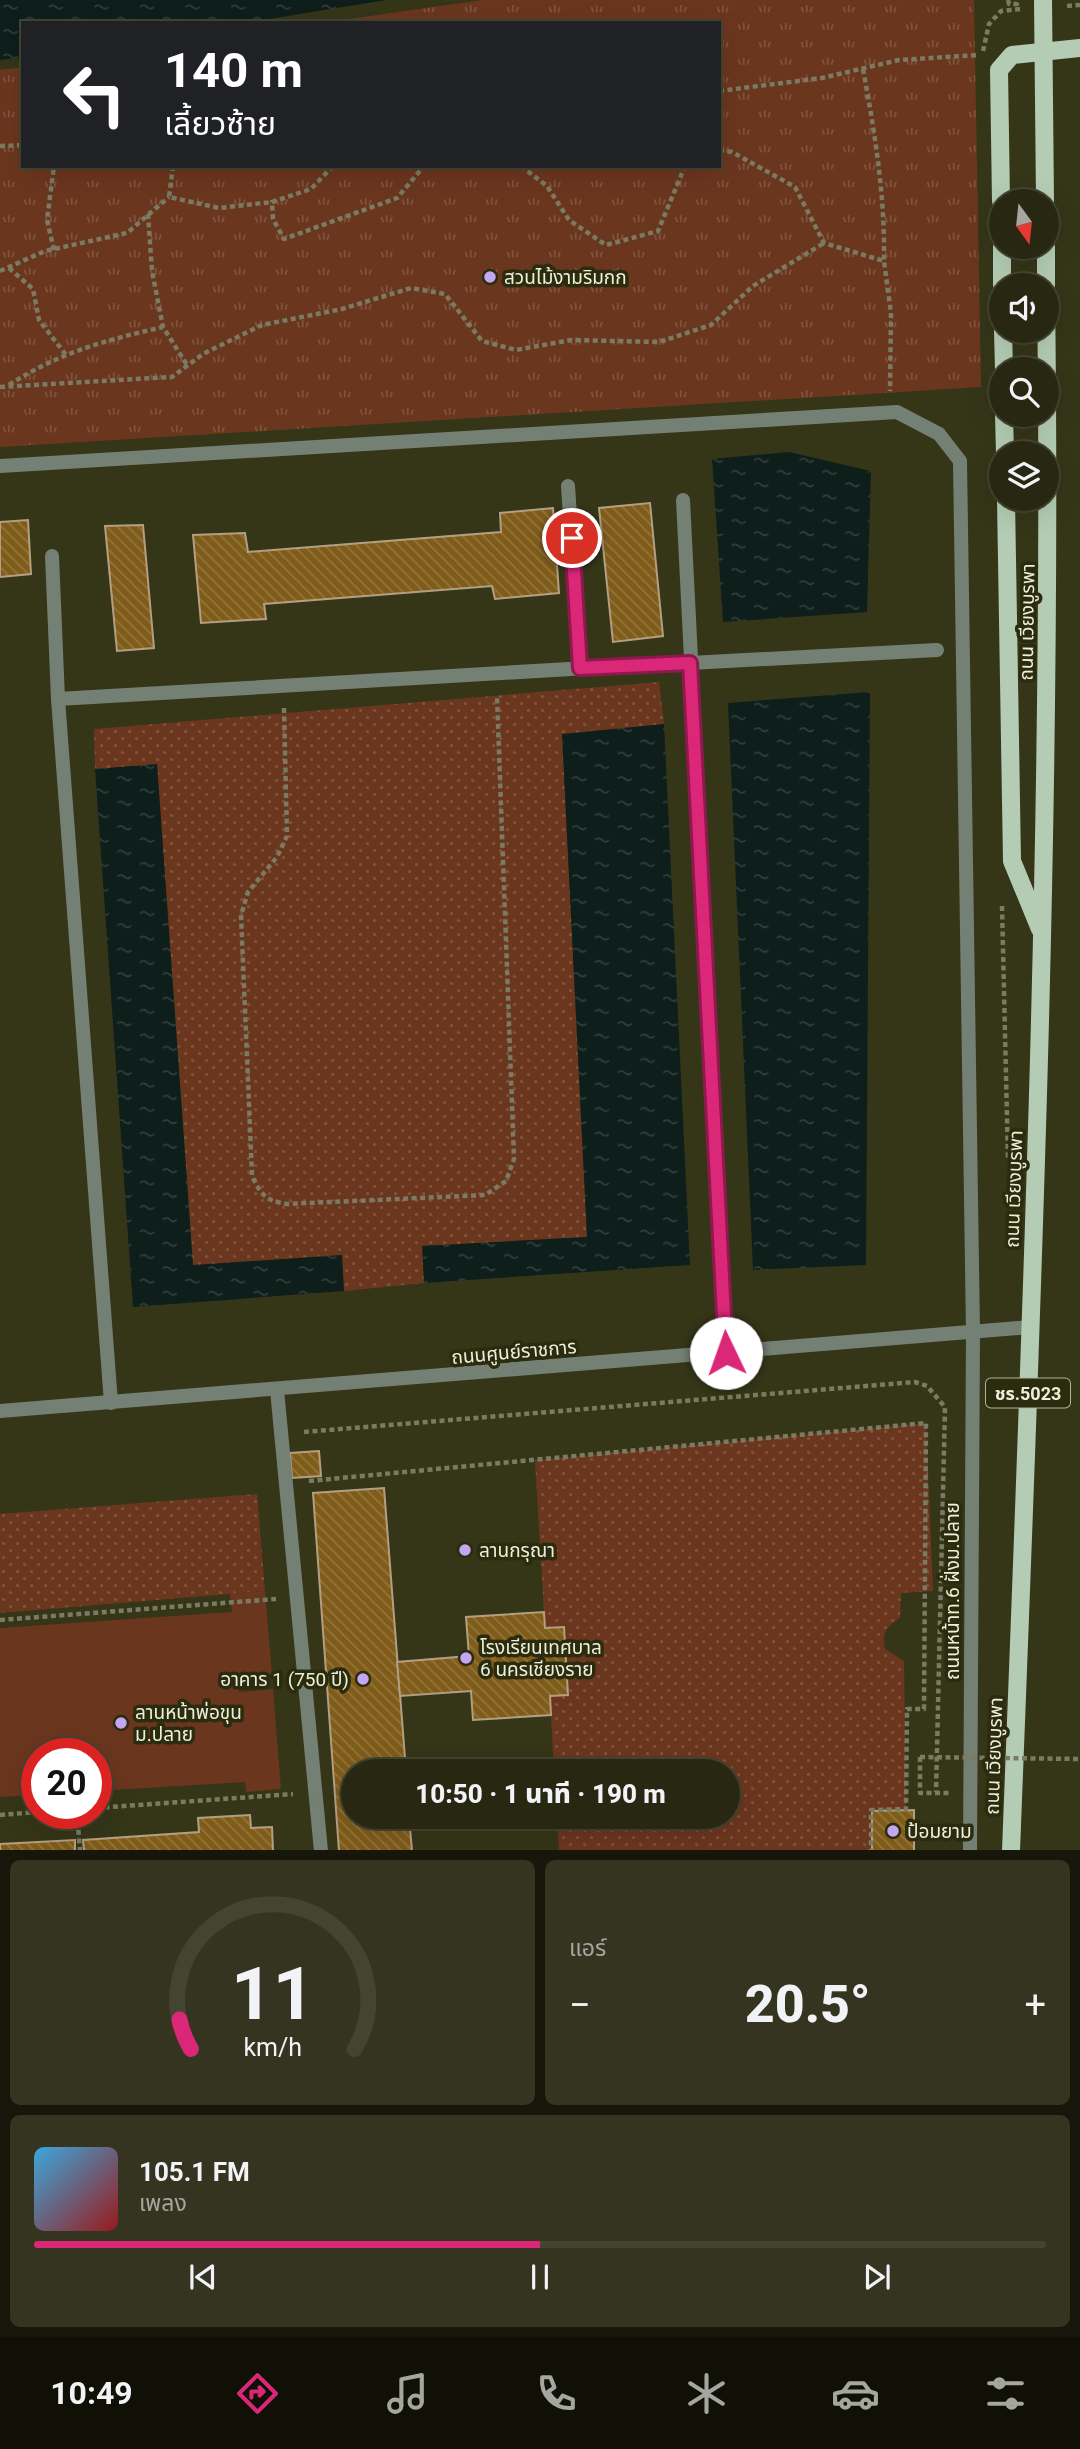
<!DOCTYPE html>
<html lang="th">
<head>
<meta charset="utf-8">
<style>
  body { margin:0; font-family:Roboto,"Noto Sans Thai",sans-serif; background:#343420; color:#f1f3f6; height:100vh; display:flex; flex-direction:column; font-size:26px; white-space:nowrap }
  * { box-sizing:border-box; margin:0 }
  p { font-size:23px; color:#a5a69f }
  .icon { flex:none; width:38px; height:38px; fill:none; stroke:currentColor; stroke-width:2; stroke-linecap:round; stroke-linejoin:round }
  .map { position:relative; height:1850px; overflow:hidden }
  .panel { display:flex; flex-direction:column; gap:10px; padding:10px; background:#16160a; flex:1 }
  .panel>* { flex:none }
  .banner { position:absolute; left:21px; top:21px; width:700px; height:147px; border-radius:0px; box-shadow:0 7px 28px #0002,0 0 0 2px #444432; background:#202124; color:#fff; overflow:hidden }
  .needle { width:46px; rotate:165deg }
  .tools { position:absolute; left:989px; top:189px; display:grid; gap:14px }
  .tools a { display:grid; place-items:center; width:70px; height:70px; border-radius:50%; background:#282812; box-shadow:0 7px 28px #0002,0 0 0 2px #444432; font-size:35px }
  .speed { position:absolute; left:21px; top:1738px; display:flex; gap:14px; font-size:35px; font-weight:700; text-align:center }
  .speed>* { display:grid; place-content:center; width:91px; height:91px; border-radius:50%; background:#282812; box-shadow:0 7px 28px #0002,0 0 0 2px #444432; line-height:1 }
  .speed .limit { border:10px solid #d22; background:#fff; color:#111 }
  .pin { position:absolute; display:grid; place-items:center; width:60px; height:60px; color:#fff; margin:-30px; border:4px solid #fff; border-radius:50%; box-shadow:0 2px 7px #0007 }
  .me { position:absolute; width:77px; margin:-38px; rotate:357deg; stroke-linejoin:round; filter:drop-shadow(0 0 5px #0008) }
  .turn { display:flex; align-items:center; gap:24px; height:147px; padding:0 28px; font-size:32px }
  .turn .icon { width:91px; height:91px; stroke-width:2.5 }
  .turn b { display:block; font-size:49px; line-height:60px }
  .big { font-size:52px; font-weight:800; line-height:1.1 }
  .panel .widget { flex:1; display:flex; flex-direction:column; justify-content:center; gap:10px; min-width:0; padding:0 24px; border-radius:10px; background:#343420 }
  .panel .dial { align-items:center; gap:0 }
  .dial svg { height:182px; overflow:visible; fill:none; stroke:#444432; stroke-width:7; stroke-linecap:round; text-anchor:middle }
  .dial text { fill:#f1f3f6; stroke:none }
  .song { display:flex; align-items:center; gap:21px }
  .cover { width:84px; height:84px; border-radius:10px; background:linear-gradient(135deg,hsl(200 70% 55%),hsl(0 70% 35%)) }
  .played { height:7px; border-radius:4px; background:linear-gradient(90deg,#db2777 50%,#444432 50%) }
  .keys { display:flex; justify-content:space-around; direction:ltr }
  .heat { display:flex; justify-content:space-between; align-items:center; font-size:38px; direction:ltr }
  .panel .tiles { flex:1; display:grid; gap:10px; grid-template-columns:1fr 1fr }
  .widget:last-child { grid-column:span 2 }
  .trip { position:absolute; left:341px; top:1759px; width:399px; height:70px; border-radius:35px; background:#282812; box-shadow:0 7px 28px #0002,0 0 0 2px #444432; font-weight:800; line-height:70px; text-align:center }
  .tab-bar { display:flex; height:112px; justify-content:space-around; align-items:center; background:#101007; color:#a5a69f }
  .tab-bar .icon { width:49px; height:49px }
  .tab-bar .current { color:#db2777 }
  .tab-bar b { font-size:32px; color:#f1f3f6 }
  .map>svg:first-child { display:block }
</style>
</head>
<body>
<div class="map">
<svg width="1080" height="1851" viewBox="0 0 1080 1851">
  <defs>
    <pattern id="grass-dots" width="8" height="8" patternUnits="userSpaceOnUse" patternTransform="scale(1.75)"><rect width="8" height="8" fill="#6b361e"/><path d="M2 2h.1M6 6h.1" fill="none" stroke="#80533e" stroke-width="1.8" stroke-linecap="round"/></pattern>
    <pattern id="park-tufts" width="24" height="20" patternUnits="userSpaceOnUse" patternTransform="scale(1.75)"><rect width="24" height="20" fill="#6b361e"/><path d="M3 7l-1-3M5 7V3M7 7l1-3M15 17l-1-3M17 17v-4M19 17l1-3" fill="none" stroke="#80533e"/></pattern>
    <pattern id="water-ripples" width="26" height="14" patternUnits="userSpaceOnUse" patternTransform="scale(1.75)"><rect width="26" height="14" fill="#0e1e1b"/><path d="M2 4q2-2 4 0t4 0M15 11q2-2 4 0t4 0" fill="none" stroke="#313f3c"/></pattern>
    <pattern id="building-back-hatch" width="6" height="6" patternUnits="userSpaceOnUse" patternTransform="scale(1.75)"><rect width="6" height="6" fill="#805c1a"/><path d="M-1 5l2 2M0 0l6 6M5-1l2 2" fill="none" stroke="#92743b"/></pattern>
  </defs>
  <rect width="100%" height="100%" fill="#353618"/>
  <g fill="url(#grass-dots)">
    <path d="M659 682 664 724 562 735 587 1237 423 1246 424 1283 344 1291 341 1255 193 1266 157 765 95 769 94 729Z"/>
    <path d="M926 1423 933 1591 901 1593 900 1618C886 1627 882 1632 885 1649L904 1661 906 1809 871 1810V1850H559L557 1817 728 1816V1771H554L550 1696 568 1694 564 1627 545 1628 535 1460Z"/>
    <path d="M257 1494 265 1591 0 1613V1514Z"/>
  </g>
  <path fill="url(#park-tufts)" d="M483 0H974L981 387 0 447V70L23 67V166H719V23H321Z"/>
  <path fill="#6b361e" d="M265 1591 272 1675 237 1679 239 1692 273 1689 281 1789 246 1792 245 1782 96 1791V1754H37V1795L0 1797V1628L232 1612 230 1594Z"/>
  <g fill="url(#water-ripples)">
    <path d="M0 0H386L245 23H23V57L0 60Z"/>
    <path d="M789 452 871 471 867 612 723 622 712 459Z"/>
    <path d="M870 692 866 1265 753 1270 728 703Z"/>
    <path d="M664 724 690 1265 424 1283 422 1246 587 1237 562 734Z"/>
    <path d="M157 764 193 1265 342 1255 344 1291 133 1307 95 769Z"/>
  </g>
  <g fill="url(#building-back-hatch)" stroke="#b49f81" stroke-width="2">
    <path d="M650 503 663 636 613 642 599 508Z"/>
    <path d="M553 508 559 593 495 599 492 586 264 604 266 619 201 623 193 535 245 533 248 552 501 532 500 513Z"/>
    <path d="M28 520 31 574 0 577V522Z"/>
    <path d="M143 525 154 648 117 651 105 526Z"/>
    <path d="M319 1451 321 1476 292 1478 290 1453Z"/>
    <path d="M384 1488 406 1771H354V1816H409L412 1851H339L313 1493Z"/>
    <path d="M544 1612 545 1628 564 1627 568 1695 550 1696 551 1715 473 1720 471 1691 400 1696 397 1662 469 1656 466 1617Z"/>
    <path d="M914 1810V1851H872V1811Z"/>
    <path d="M250 1815 251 1828 272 1827 273 1851H84L83 1840 199 1832 198 1818Z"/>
    <path d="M75 1840V1851H0V1844Z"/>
  </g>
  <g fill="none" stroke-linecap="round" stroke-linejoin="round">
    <g stroke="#7a7b62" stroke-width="4.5" stroke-dasharray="5 3.5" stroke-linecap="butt">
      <path d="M1008 0 1009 4H1017V1"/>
      <path d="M1067 6 1080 5"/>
      <path d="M983 51 989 24 1001 11 1020 9"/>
      <path d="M863 69C875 134 885 195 884 261"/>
      <path d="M719 91 822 78 899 60 979 55"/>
      <path d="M0 146 23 145"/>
      <path d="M719 150 732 152 795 187 824 243 884 261 891 313 890 391"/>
      <path d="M173 166 169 197 219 208 272 202"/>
      <path d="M333 166 311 189 272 202 273 219 284 239 397 198 424 166"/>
      <path d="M521 166 547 186 569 220 606 245 658 231 685 166"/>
      <path d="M148 214 152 271 163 327 187 365"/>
      <path d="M54 250 47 220 54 166"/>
      <path d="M9 268 33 289 39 320 66 355"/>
      <path d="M0 271 45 251 127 233 169 197"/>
      <path d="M9 385C58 353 106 340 163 327"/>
      <path d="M0 387 172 377 203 354 262 325 342 309 411 288 445 294 482 341 516 350 571 340 659 342 711 325 753 286 824 243"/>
      <path d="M284 708 287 836 277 857 248 892 241 915 252 1176C261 1195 266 1201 287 1204L485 1195 506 1181 514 1159 497 697"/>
      <path d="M1002 906 1008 1160"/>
      <path d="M304 1432 915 1382 927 1386 945 1407 936 1792"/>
      <path d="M309 1481 926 1423 924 1709H907L906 1809 871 1810V1851"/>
      <path d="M0 1620 276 1599"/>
      <path d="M920 1757V1793H950"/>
      <path d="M96 1808 293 1794"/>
      <path d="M77 1813 80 1851"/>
      <path d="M0 1815 37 1812"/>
    </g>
    <g stroke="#758075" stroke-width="14">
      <path d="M568 486 580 668"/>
      <path d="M683 500 726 1353"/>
      <path d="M52 556 58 699 111 1403"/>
      <path d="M690 663 937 650"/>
      <path d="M58 699 689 662"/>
      <path d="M277 1390 321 1851"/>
    </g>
    <g stroke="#758075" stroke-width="14">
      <path d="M939 434 960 461 973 1332 970 1851"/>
      <path d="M0 1411 1031 1327"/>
    </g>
    <path stroke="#758075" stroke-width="14" d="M0 466 897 412 939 434"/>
    <g stroke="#b4ccb4" stroke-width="18">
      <path d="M1001 201 999 70 1012 55 1080 48"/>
      <path d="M1002 247V285"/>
      <path d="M1046 247V285"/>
      <path d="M1003 331 1004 369"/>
      <path d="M1004 415 1005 453"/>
      <path d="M1006 499 1012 861 1040 929"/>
      <path d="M1011 1851C1031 1332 1053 813 1046 294"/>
    </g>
    <path stroke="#7a7b62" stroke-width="4.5" stroke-dasharray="5 3.5" stroke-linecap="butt" d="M920 1757 1080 1759"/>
    <path stroke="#b4ccb4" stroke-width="18" d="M1043 0 1045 201"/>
  </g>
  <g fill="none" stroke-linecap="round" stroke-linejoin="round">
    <g stroke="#8e194d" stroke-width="18">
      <path id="route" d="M572 538 580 668 690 663 726 1353"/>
    </g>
    <use href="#route" stroke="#db2777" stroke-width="12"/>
  </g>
  <g fill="#c3a7f2" stroke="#2b2c0d" stroke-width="2.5">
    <circle cx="490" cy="277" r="7"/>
    <circle cx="465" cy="1550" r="7"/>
    <circle cx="466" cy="1658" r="7"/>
    <circle cx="363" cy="1679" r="7"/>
    <circle cx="121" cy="1723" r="7"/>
    <circle cx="893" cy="1831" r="7"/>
  </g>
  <g text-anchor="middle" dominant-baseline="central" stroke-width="7" stroke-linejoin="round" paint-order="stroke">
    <rect fill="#2b2c0d" stroke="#b3b49f" stroke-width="2" x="986" y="1378.5" width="84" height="29" rx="5"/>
    <g font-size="18" font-weight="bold" fill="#edefdd">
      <text x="1028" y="1393">ชร.5023</text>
    </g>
    <g font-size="19" fill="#edefdd" stroke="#2b2c0d" text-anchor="start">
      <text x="504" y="277">สวนไม้งามริมกก</text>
      <text x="479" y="1550">ลานกรุณา</text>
      <text x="480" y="1647">โรงเรียนเทศบาล<tspan x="480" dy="22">6 นครเชียงราย</tspan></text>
      <text x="349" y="1679" text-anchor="end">อาคาร 1 (750 ปี)</text>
      <text x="135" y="1712">ลานหน้าพ่อขุน<tspan x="135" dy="22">ม.ปลาย</tspan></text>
      <text x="907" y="1831">ป้อมยาม</text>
    </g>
    <g font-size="19" fill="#edefdd" stroke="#2b2c0d">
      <text transform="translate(1027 622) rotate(-89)">ถนน เวียงบูรพา</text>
      <text transform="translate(1014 1189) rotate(-88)">ถนน เวียงบูรพา</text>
      <text transform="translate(514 1352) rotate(-5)">ถนนศูนย์ราชการ</text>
      <text transform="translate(952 1591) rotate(-90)">ถนนหน้าท.6 ฝั่งม.ปลาย</text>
      <text transform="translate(994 1756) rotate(-88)">ถนน เวียงบูรพา</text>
    </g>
  </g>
</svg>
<div class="tools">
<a><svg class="needle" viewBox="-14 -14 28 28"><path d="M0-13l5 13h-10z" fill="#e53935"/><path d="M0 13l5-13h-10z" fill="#a5a69f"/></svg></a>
<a><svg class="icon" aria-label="sound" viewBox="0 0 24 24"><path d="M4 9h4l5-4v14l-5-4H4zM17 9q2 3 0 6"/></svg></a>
<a><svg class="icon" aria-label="search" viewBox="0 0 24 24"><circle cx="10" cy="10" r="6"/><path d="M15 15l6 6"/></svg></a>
<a><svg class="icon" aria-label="layers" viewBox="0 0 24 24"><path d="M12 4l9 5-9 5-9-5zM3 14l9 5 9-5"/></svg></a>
</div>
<div class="speed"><div class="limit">20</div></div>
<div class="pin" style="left:572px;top:538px;background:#d93025"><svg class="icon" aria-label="arrive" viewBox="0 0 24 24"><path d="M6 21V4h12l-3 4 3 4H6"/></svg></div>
<svg class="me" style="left:726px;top:1353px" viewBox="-20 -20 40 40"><circle r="19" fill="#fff"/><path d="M0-13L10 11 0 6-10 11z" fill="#db2777"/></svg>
<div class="trip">10:50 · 1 นาที · 190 m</div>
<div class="banner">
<div class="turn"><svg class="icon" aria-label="left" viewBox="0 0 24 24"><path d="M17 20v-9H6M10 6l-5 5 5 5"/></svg><div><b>140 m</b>เลี้ยวซ้าย</div></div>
</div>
</div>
<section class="panel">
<div class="tiles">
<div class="widget dial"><svg viewBox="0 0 100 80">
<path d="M14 69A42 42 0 1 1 86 69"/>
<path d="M14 69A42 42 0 0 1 9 56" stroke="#db2777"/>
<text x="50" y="56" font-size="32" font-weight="700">11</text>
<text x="50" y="72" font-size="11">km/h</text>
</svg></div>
<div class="widget"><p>แอร์</p>
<div class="heat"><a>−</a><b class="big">20.5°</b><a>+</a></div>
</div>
<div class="widget">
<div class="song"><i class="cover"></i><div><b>105.1 FM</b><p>เพลง</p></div></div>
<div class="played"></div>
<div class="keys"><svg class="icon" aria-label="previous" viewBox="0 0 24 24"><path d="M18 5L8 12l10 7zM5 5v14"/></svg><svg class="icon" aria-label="pause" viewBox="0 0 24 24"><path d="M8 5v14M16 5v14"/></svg><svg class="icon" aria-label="next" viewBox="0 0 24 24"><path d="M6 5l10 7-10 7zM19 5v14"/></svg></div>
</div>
</div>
</section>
<nav class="tab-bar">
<b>10:49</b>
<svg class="icon current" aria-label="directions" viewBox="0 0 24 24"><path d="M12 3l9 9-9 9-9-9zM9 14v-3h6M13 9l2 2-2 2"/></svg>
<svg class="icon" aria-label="music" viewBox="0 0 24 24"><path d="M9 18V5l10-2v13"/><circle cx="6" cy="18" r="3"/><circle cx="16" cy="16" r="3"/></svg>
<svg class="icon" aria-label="phone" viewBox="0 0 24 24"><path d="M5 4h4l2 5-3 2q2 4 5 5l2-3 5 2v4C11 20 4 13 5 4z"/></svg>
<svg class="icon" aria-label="climate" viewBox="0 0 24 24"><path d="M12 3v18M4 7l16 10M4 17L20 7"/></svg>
<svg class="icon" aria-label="car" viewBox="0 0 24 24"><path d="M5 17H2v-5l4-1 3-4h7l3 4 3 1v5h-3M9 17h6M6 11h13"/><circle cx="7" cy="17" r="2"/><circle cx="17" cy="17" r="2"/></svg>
<svg class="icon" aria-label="filters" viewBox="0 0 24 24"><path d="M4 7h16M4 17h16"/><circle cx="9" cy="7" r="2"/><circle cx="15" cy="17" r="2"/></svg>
</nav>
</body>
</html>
